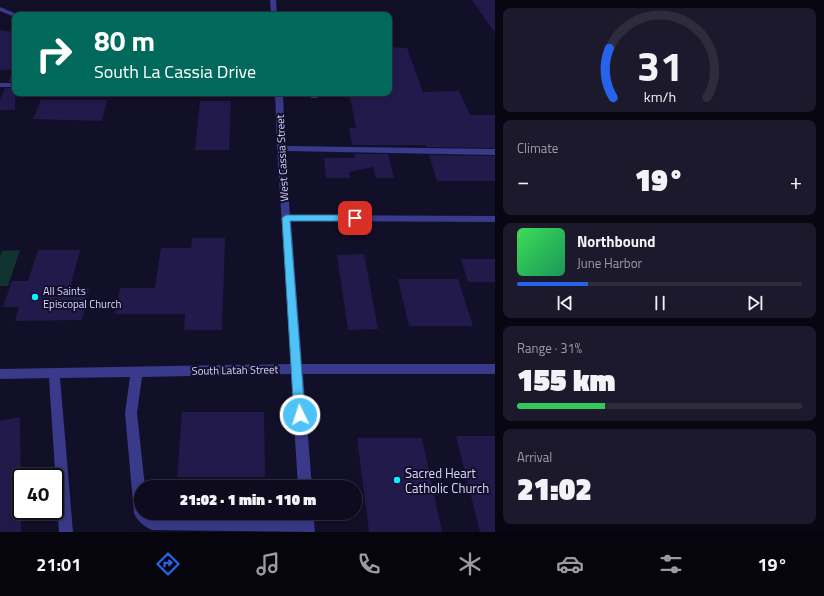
<!DOCTYPE html>
<html lang="en">
<head>
<meta charset="utf-8">
<style>
  body { margin:0; font-family:"Titillium Web",sans-serif; background:#1c192c; color:#f1f3f6; height:100vh; display:flex; flex-direction:column; font-size:15px; white-space:nowrap }
  * { box-sizing:border-box; margin:0 }
  p { font-size:13px; color:#9b9ba4 }
  .icon { flex:none; width:22px; height:22px; fill:none; stroke:currentColor; stroke-width:2; stroke-linecap:round; stroke-linejoin:round }
  .map { position:relative; flex:1; overflow:hidden }
  .side { display:flex; flex-direction:column; gap:8px; padding:8px; background:#080611; width:329px }
  .side>* { flex:none }
  .top-card { position:absolute; left:12px; top:12px; width:380px; height:84px; border-radius:8px; box-shadow:0 4px 16px #0002,0 0 0 1px #2e2b3d; background:#00695c; color:#fff; overflow:hidden }
  .speed { position:absolute; left:12px; top:468px; display:flex; gap:8px; font-size:20px; font-weight:700; text-align:center }
  .speed>* { display:grid; place-content:center; width:52px; height:52px; border-radius:50%; background:#0e0b1f; box-shadow:0 4px 16px #0002,0 0 0 1px #2e2b3d; line-height:1 }
  .speed .limit { border:2px solid #111; border-radius:6px; background:#fff; color:#111 }
  .pin { position:absolute; display:grid; place-items:center; width:34px; height:34px; color:#fff; margin:-17px; border-radius:8px; box-shadow:0 2px 6px #0006 }
  .me { position:absolute; width:44px; margin:-22px; rotate:356deg; stroke-linejoin:round; filter:drop-shadow(0 0 3px #0008) }
  .turn { display:flex; align-items:center; gap:14px; height:84px; padding:0 16px; font-size:18px }
  .turn .icon { width:52px; height:52px; stroke-width:2.5 }
  .turn b { display:block; font-size:28px; line-height:34px }
  .big { font-size:30px; font-weight:800; line-height:1.1 }
  .side .widget { flex:1; display:flex; flex-direction:column; justify-content:center; gap:6px; min-width:0; padding:0 14px; border-radius:8px; background:#1c192c }
  .side .dial { align-items:center; gap:0 }
  .dial svg { height:104px; overflow:visible; fill:none; stroke:#2e2b3d; stroke-width:7; stroke-linecap:round; text-anchor:middle }
  .dial text { fill:#f1f3f6; stroke:none }
  .song { display:flex; align-items:center; gap:12px }
  .cover { width:48px; height:48px; border-radius:6px; background:linear-gradient(135deg,hsl(130 70% 55%),hsl(150 70% 35%)) }
  .played { height:4px; border-radius:2px; background:linear-gradient(90deg,#2563eb 25%,#2e2b3d 25%) }
  .keys { display:flex; justify-content:space-around; direction:ltr }
  .heat { display:flex; justify-content:space-between; align-items:center; font-size:22px; direction:ltr }
  .charge { height:6px; border-radius:3px; background:linear-gradient(90deg,#34c759 31%,#2e2b3d 0) }
  .trip { position:absolute; left:134px; top:480px; width:228px; height:40px; border-radius:20px; background:#0e0b1f; box-shadow:0 4px 16px #0002,0 0 0 1px #2e2b3d; font-weight:800; line-height:40px; text-align:center }
  .tab-bar { display:flex; height:64px; justify-content:space-around; align-items:center; background:#06040c; color:#9b9ba4 }
  .tab-bar .icon { width:28px; height:28px }
  .tab-bar .active { color:#2563eb }
  .tab-bar b { font-size:18px; color:#f1f3f6 }
  main { display:flex; flex:1; min-height:0 }
  .map>svg:first-child { display:block }
</style>
</head>
<body>
<main>
<div class="map">
<svg width="495" height="532" viewBox="0 0 495 532">
  <rect width="100%" height="100%" fill="#120f29"/>
  <path fill="#123430" d="M20 250 8 286H0V256L2 251Z"/>
  <g fill="#221a4b">
    <path d="M472 0H495V33Z"/>
    <path d="M0 30 15 32V82H8L14 70H0Z"/>
    <path d="M389 47 407 48 423 92 459 91 470 115H495V148L426 147V145H352L349 128H356L349 93H389Z"/>
    <path d="M5 88H15V110H0V100Z"/>
    <path d="M41 100H107V101L102 121 33 119Z"/>
    <path d="M200 101H231L229 150H195Z"/>
    <path d="M354 154H388L394 178H376L373 167 349 172 350 178H326L324 158H355Z"/>
    <path d="M429 155 495 156V181H437Z"/>
    <path d="M192 238H225L222 330H184L185 314H115L120 288H155L161 248H191Z"/>
    <path d="M38 250H80L70 288H89L82 320 15 321 19 307H3L12 281H28Z"/>
    <path d="M364 254 378 329 348 330 337 255Z"/>
    <path d="M461 259H495V282H468Z"/>
    <path d="M398 279H458L473 326H409Z"/>
    <path d="M182 412H264L265 477H177Z"/>
    <path d="M20 417 21 532H0V421Z"/>
    <path d="M456 436H495V532H480Z"/>
    <path d="M357 438H422L442 532H369Z"/>
  </g>
  <g fill="none" stroke-linecap="round" stroke-linejoin="round">
    <g fill="#393a8a" fill-rule="evenodd">
      <path d="M270 0H276L277 15H271Z"/>
      <path d="M0 7 17 14 18 15H15V17L0 11Z"/>
      <rect x="0" y="83" width="15" height="4"/>
      <path d="M275 93H283L285 146 495 149V155L285 151 290 215 495 216V222L291 221 302 364H495V374H303L312 487H298L291 374 142 377 137 413 145 487H141V513H151L155 516 300 519 299 513H313L315 532 152 530C145 527 137 521 134 513L125 413 130 377 60 378 73 532H59L49 378 0 379V369L291 364 277 148Z"/>
      <path d="M309 93H317L318 96 317 98H311Z"/>
    </g>
  </g>
  <path fill="#4fc3f7" stroke="#337fa1" d="M286 215H355L359 218 355 221H290L305 415 304 418 300 420 296 418 294 415 282 218Z"/>
  <g fill="#03f4ff" stroke="#120f29" stroke-width="1.5">
    <circle cx="35" cy="297" r="4"/>
    <circle cx="397" cy="480" r="4"/>
  </g>
  <g text-anchor="middle" dominant-baseline="central" stroke-width="4" stroke-linejoin="round" paint-order="stroke">
    <g font-size="11" fill="#dad7ff" stroke="#120f29">
      <text transform="translate(282 158) rotate(-93)">West Cassia Street</text>
      <text transform="translate(235 370) rotate(-1)">South Latah Street</text>
    </g>
    <g font-size="11" fill="#dad7ff" stroke="#120f29" text-anchor="start">
      <text x="43" y="291">All Saints<tspan x="43" dy="13">Episcopal Church</tspan></text>
    </g>
    <g font-size="13" fill="#dad7ff" stroke="#120f29" text-anchor="start">
      <text x="405" y="473">Sacred Heart<tspan x="405" dy="15">Catholic Church</tspan></text>
    </g>
  </g>
</svg>
<div class="speed"><div class="limit">40</div></div>
<div class="pin" style="left:355px;top:218px;background:#d93025"><svg class="icon" aria-label="arrive" viewBox="0 0 24 24"><path d="M6 21V4h12l-3 4 3 4H6"/></svg></div>
<svg class="me" style="left:300px;top:415px" viewBox="-20 -20 40 40"><circle r="17" fill="#4fc3f7" stroke="#fff" stroke-width="3"/><path d="M0-11L8 9 0 5-8 9z" fill="#fff"/></svg>
<div class="trip">21:02 · 1 min · 110 m</div>
<div class="top-card">
<div class="turn"><svg class="icon" aria-label="right" viewBox="0 0 24 24"><path d="M7 20v-9h11M14 6l5 5-5 5"/></svg><div><b>80 m</b>South La Cassia Drive</div></div>
</div>
</div>
<section class="side">
<div class="widget dial"><svg viewBox="0 0 100 80">
<path d="M14 69A42 42 0 1 1 86 69"/>
<path d="M14 69A42 42 0 0 1 11 31" stroke="#2563eb"/>
<text x="50" y="56" font-size="32" font-weight="700">31</text>
<text x="50" y="72" font-size="11">km/h</text>
</svg></div>
<div class="widget"><p>Climate</p>
<div class="heat"><a>−</a><b class="big">19°</b><a>+</a></div>
</div>
<div class="widget">
<div class="song"><i class="cover"></i><div><b>Northbound</b><p>June Harbor</p></div></div>
<div class="played"></div>
<div class="keys"><svg class="icon" aria-label="previous" viewBox="0 0 24 24"><path d="M18 5L8 12l10 7zM5 5v14"/></svg><svg class="icon" aria-label="pause" viewBox="0 0 24 24"><path d="M8 5v14M16 5v14"/></svg><svg class="icon" aria-label="next" viewBox="0 0 24 24"><path d="M6 5l10 7-10 7zM19 5v14"/></svg></div>
</div>
<div class="widget"><p>Range · 31%</p><b class="big">155 km</b><div class="charge"></div></div>
<div class="widget"><p>Arrival</p><b class="big">21:02</b></div>
</section>
</main>
<nav class="tab-bar">
<b>21:01</b>
<svg class="icon active" aria-label="directions" viewBox="0 0 24 24"><path d="M12 3l9 9-9 9-9-9zM9 14v-3h6M13 9l2 2-2 2"/></svg>
<svg class="icon" aria-label="music" viewBox="0 0 24 24"><path d="M9 18V5l10-2v13"/><circle cx="6" cy="18" r="3"/><circle cx="16" cy="16" r="3"/></svg>
<svg class="icon" aria-label="phone" viewBox="0 0 24 24"><path d="M5 4h4l2 5-3 2q2 4 5 5l2-3 5 2v4C11 20 4 13 5 4z"/></svg>
<svg class="icon" aria-label="climate" viewBox="0 0 24 24"><path d="M12 3v18M4 7l16 10M4 17L20 7"/></svg>
<svg class="icon" aria-label="car" viewBox="0 0 24 24"><path d="M5 17H2v-5l4-1 3-4h7l3 4 3 1v5h-3M9 17h6M6 11h13"/><circle cx="7" cy="17" r="2"/><circle cx="17" cy="17" r="2"/></svg>
<svg class="icon" aria-label="filters" viewBox="0 0 24 24"><path d="M4 7h16M4 17h16"/><circle cx="9" cy="7" r="2"/><circle cx="15" cy="17" r="2"/></svg>
<b>19°</b>
</nav>
</body>
</html>
